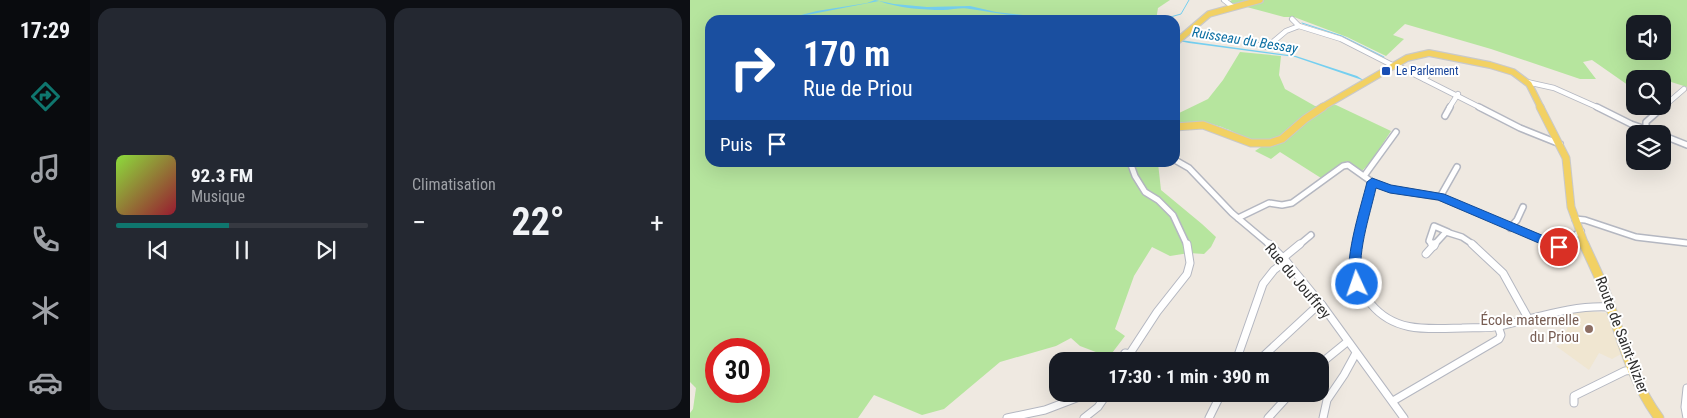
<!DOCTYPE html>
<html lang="fr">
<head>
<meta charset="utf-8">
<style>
  body { margin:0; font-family:"Roboto Condensed",sans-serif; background:#242831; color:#f1f3f6; height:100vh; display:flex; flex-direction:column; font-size:19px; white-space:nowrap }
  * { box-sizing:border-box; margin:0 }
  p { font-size:16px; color:#9ea1a6 }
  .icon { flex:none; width:28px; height:28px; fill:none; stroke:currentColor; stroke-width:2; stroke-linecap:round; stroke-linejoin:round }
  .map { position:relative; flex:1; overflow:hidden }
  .sheet { display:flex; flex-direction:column; gap:8px; padding:8px; background:#0d0f14; width:600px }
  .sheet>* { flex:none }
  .top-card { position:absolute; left:15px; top:15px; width:475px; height:152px; border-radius:15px; box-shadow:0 5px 20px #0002; background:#1a4fa0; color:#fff; overflow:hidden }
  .fabs { position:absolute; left:936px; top:15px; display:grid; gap:10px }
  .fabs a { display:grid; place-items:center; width:45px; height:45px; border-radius:10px; background:#171b24; box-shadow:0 5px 20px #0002; font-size:25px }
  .speed { position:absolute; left:15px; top:338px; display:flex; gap:10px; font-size:25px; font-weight:700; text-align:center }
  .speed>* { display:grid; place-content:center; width:65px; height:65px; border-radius:50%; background:#171b24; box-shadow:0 5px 20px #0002; line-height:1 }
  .speed .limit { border:8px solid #d22; background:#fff; color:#111 }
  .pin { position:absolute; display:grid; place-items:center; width:42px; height:42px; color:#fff; margin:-21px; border:2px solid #fff; border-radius:50%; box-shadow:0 1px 5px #0007 }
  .me { position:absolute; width:55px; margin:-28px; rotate:357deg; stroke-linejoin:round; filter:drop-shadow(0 0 4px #0008) }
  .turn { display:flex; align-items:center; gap:18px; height:105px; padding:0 15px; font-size:22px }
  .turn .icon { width:65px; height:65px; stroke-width:2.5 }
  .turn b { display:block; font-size:35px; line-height:42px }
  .then { display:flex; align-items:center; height:48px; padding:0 15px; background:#0003; gap:10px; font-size:19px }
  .big { font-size:38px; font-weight:700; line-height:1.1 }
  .sheet .tile { flex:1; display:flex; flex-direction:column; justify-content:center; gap:8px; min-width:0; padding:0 18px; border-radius:15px; background:#242831 }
  .song { display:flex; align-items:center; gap:15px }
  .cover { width:60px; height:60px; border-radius:8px; background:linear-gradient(135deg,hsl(90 70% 55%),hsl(350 70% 35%)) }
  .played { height:5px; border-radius:2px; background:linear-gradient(90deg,#0f766e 45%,#363941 45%) }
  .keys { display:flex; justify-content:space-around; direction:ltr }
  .heat { display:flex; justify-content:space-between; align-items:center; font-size:28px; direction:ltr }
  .sheet .tiles { flex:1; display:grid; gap:8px; grid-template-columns:repeat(2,1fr) }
  .trip { position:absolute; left:359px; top:352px; width:280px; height:50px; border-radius:15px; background:#171b24; box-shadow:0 5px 20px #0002; font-weight:700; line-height:50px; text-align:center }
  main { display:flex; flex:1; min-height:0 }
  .tab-bar { display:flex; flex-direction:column; width:90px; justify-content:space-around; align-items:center; background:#090b0e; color:#9ea1a6 }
  .tab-bar .icon { width:35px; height:35px }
  .tab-bar .on { color:#0f766e }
  .tab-bar b { font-size:22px; color:#f1f3f6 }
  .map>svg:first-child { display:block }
</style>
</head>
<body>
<main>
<nav class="tab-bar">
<b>17:29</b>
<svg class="icon on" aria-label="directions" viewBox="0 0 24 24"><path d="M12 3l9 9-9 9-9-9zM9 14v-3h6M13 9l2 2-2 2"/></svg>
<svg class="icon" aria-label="music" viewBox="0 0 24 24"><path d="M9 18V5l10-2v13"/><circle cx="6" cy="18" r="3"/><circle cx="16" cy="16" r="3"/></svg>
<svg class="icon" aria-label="phone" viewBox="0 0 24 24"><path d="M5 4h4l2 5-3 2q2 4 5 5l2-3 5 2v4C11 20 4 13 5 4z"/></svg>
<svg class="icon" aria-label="climate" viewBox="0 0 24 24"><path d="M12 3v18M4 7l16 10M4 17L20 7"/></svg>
<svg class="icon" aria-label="car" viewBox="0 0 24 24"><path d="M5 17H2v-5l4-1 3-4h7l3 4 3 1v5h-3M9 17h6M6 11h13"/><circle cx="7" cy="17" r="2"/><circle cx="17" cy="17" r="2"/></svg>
</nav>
<section class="sheet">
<div class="tiles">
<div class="tile">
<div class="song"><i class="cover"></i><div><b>92.3 FM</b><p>Musique</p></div></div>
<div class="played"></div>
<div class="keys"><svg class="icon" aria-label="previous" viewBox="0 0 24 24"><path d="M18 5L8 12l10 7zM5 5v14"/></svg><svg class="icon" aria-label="pause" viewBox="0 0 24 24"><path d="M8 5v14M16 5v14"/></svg><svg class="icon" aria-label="next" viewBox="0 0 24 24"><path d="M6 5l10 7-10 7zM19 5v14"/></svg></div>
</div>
<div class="tile"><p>Climatisation</p>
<div class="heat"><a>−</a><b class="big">22°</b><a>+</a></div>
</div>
</div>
</section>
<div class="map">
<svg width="997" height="418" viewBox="0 0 997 418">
  <rect width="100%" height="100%" fill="#efe9e1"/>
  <path fill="#f0e6d1" d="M884 310 916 313 931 354 922 359 909 353 899 370 866 346 871 345Z"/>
  <g fill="#b6e59e" fill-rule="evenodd">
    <path d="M0 0H480L468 8 466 20H20V162L468 163 471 190 512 224 526 237 521 247 514 254 499 253 480 256 462 247 444 276 425 329 435 336 419 357 390 346 381 338 366 346 310 362 254 409 232 415 184 395 168 418H0V413L3 409 6 388 0 382ZM26 349H69V391H26Z"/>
    <path d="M542 0H997V87L959 75 958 79H945V90L902 60 893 62 906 79H890L801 49 715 24 703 35 714 39 696 56 657 37 604 17H594L538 2ZM945 24H972V51H945Z"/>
    <path d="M550 52 591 56 589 75 595 89 625 106 646 105 701 131 682 160 672 171 657 161 631 178 590 152 581 159 565 151 571 147C546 132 514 114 485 126V115L518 99 533 80Z"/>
  </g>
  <g fill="#75cff0">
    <path d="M185 0 204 4 237 7 280 6 306 12 380 20C346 20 314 14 280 9 272 7 262 10 253 10 233 10 208 8 189 1L91 20 127 11 177 3Z"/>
    <path d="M490 40 606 56 667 76 675 81 605 57 499 43 489 41Z"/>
  </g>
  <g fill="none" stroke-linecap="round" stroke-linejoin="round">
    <g stroke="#75cff0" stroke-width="1">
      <path d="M470 20 491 14 499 0"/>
      <path d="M612 23 652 36 694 57"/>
    </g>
  </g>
  <path fill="#cbc7bf" stroke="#8e8b86" d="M399 356 406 361H394Z"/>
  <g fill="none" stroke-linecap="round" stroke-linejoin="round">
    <g stroke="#b4b7c1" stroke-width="6">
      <g id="minor-far2">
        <path d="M534 0 543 7"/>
        <path d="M602 19 609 26 651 39 704 66"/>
        <path d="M569 45 577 47 596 31 609 26"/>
        <path d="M706 65 791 108"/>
        <path d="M734 79 744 69"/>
        <path d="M837 82 864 88 909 108"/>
        <path d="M759 108 768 94"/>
        <path d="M972 108 994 89"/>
      </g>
    </g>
    <g stroke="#b4b7c1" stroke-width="8">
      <g id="minor-far1">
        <path d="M789 107 830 128 870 144"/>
        <path d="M907 107 941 124 970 134"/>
        <path d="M755 116 760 107"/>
        <path d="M959 129 956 126V122L973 107"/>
        <path d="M972 135 997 145"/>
        <path d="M485 160 499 168 542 213 580 245"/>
        <path d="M440 162 445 176 455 192 468 200 483 215 497 245"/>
        <path d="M674 176 706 132"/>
        <path d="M682 182 700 189 750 197 865 245"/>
        <path d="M750 197 767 167"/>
        <path d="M548 218 579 203 592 205 602 203 653 166 658 165 682 182 667 245"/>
        <path d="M885 219 895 220 946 237 997 243"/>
        <path d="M820 228 827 220 833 207"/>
        <path d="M609 245 621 235"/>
        <path d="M743 245 739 241 744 226 758 232"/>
        <path d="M744 245 756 232 772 237 784 245"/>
        <path d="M876 245 884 236 891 231"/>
      </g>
    </g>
    <g stroke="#b4b7c1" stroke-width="9">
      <g id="minor">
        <path d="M579 244 596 261 632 305 714 418"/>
        <path d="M667 244C662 271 663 282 681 304 705 333 738 329 772 328 785 327 798 329 810 326 847 318 881 305 919 307"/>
        <path d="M742 244 744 246"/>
        <path d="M782 244 813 273 838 318"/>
        <path d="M862 244 872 246 878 244"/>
        <path d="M736 254 745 244"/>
        <path d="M593 258 610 244"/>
        <path d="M429 361 435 353 440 354"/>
        <path d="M435 361 467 312 497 274 500 263 497 244"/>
        <path d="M546 361 573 284 584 270 596 261"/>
        <path d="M568 361 624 309 632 305"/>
        <path d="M630 364 657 342"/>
        <path d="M997 388 995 407 997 418"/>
        <path d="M703 401 809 339 811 335 808 326"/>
        <path d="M884 403V396L935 371 943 370"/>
        <path d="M317 418 355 410 397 394"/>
        <path d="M394 418 408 407 417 394"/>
        <path d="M519 418 531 394"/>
        <path d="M578 418 600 394"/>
        <path d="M633 418 637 400 654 375 666 353"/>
      </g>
    </g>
    <g stroke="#c9c9c9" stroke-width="8">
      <g id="major-far2">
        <path d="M485 43 519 14 570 0"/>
        <path d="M631 108 717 58 739 53 800 65 823 72 839 84 851 108"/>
      </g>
    </g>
    <g stroke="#c9c9c9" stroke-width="9">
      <g id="major-far1">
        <path d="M850 107 876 158 881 207 895 245"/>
        <path d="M485 127 513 125 561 143H580L592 139 615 119 633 107"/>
      </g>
    </g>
    <g stroke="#c9c9c9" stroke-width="11">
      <path id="major" d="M894 244C902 262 911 279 917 297 932 339 942 382 969 418"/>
    </g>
    <use href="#minor-far2" stroke="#fff" stroke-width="4.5"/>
    <use href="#minor-far1" stroke="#fff" stroke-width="5"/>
    <use href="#minor" stroke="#fff" stroke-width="7"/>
    <use href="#major-far2" stroke="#f2d163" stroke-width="5.5"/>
    <use href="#major-far1" stroke="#f2d163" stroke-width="7"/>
    <use href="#major" stroke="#f2d163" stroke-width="9"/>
  </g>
  <path fill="#1a73e8" stroke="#114b97" d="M682 178 701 185 754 194 873 244 875 247 873 250H865L748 200 700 193 686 188C680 215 665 258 673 284L671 288 667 289 662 288C651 266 671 207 677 182Z"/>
  <rect fill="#1a4fb4" stroke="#fff" stroke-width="2" x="691" y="66" width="10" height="10" rx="2.5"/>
  <circle fill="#8d6e63" stroke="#fff" stroke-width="2" cx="899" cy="329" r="5"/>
  <g text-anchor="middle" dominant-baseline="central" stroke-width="4" stroke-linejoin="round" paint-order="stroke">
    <g font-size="12" fill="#164399" stroke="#fff" text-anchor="start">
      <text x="706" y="71">Le Parlement</text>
    </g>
    <g font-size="14" font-style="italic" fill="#0d6fa3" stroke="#fff">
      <text transform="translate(555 40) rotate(9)">Ruisseau du Bessay</text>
    </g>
    <g font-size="15" fill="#2e2e2e" stroke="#fff">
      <text transform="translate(608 281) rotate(50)">Rue du Jouffrey</text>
      <text transform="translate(932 335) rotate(69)">Route de Saint-Nizier</text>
    </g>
    <g font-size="15" fill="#785e54" stroke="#fff" text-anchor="end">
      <text x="889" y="320">École maternelle<tspan x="889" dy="17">du Priou</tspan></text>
    </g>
  </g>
</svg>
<div class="fabs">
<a><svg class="icon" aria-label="sound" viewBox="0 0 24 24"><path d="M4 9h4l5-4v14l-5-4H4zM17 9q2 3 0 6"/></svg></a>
<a><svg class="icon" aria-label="search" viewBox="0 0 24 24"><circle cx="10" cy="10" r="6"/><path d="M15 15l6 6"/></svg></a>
<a><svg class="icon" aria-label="layers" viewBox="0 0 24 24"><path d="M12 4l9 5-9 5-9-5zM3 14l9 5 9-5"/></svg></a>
</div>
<div class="speed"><div class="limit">30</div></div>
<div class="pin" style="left:869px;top:247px;background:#d93025"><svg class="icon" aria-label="arrive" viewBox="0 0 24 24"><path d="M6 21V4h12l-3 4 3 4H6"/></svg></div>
<svg class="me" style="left:667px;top:284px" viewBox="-20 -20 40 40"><circle r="17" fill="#1a73e8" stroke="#fff" stroke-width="3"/><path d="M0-11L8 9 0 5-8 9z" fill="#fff"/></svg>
<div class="trip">17:30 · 1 min · 390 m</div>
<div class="top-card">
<div class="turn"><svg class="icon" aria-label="right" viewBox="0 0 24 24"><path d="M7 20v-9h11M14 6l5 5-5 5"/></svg><div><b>170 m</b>Rue de Priou</div></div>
<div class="then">Puis<svg class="icon" aria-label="arrive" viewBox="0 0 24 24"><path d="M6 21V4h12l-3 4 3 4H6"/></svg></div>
</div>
</div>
</main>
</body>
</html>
